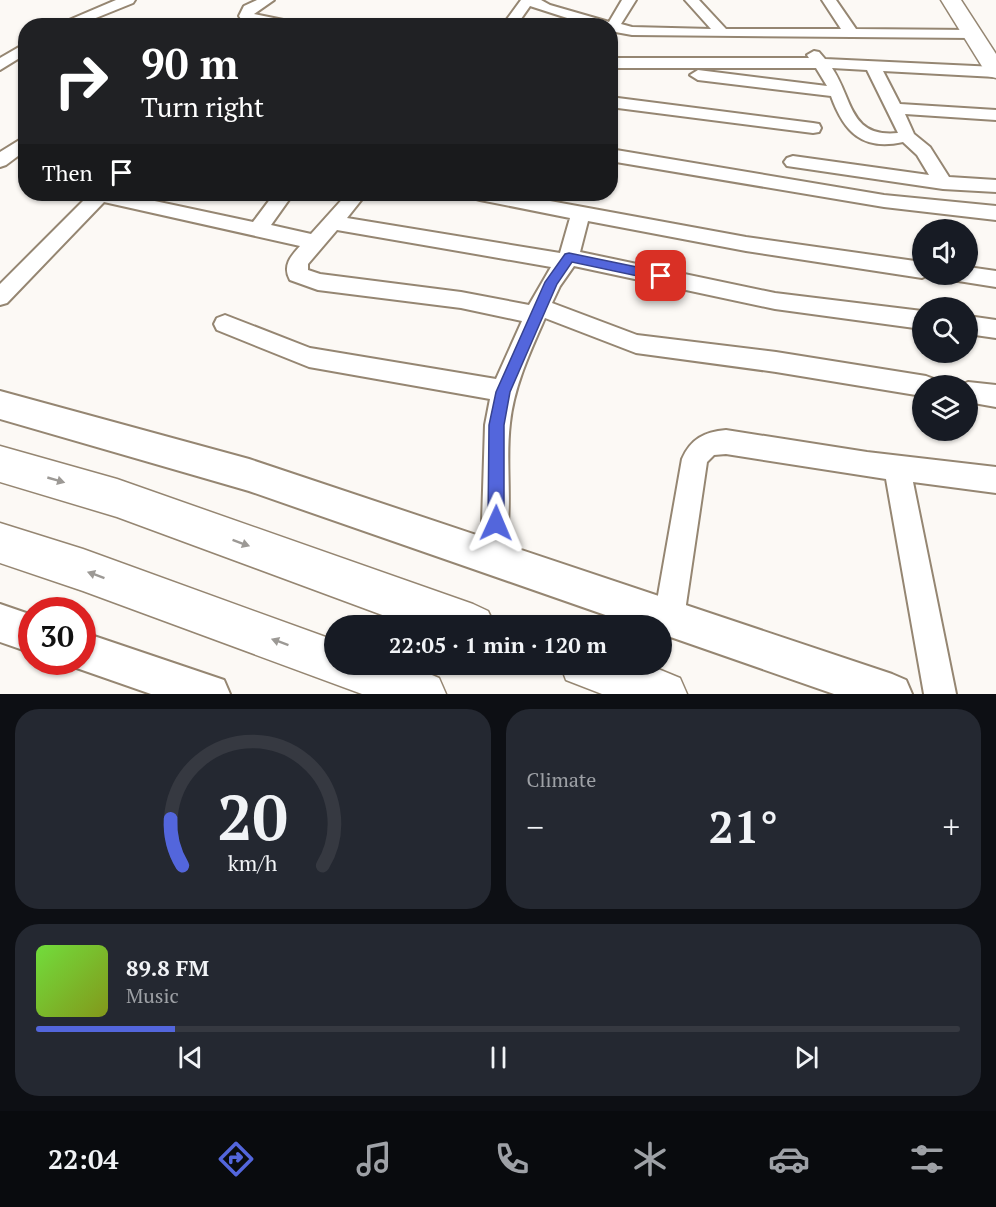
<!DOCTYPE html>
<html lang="en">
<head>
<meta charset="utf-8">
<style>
  body { margin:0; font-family:"PT Serif",serif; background:#242831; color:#f1f3f6; height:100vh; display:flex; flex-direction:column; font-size:22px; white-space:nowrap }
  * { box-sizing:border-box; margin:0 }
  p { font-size:20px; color:#9ea1a6 }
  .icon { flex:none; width:33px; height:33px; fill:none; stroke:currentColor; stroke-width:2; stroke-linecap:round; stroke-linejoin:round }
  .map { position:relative; height:694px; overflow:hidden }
  .panel { display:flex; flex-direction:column; gap:15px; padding:15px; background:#0d0f14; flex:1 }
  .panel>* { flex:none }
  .banner { position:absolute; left:18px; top:18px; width:600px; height:183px; border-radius:24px; box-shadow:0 2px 4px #0004; background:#202124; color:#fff; overflow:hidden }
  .buttons { position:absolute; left:912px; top:219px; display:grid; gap:12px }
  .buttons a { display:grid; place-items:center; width:66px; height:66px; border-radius:50%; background:#171b24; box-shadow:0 2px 4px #0004; font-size:30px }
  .speed { position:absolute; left:18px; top:597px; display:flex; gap:12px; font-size:30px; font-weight:700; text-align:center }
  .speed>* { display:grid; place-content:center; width:78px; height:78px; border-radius:50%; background:#171b24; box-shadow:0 2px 4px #0004; line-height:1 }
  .speed .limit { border:9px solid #d22; background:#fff; color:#111 }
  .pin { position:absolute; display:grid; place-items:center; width:51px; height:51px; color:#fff; margin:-26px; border-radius:12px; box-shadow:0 3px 9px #0006 }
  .me { position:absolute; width:66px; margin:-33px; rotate:1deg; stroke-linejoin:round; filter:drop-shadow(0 0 4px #0008) }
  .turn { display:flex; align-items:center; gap:21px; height:126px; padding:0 24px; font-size:27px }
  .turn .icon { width:78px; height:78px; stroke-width:2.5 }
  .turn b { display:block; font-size:42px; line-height:51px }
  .then { display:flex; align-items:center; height:57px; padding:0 24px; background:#0003; gap:12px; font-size:22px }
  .big { font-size:45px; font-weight:600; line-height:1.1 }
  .panel .card { flex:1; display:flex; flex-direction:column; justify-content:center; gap:9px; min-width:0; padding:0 21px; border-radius:24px; background:#242831 }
  .panel .dial { align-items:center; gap:0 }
  .dial svg { height:156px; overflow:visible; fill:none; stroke:#363941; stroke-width:7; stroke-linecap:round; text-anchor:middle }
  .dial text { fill:#f1f3f6; stroke:none }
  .song { display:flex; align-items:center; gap:18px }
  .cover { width:72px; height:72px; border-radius:9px; background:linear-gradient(135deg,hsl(100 70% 55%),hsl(70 70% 35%)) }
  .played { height:6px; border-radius:3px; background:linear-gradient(90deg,#5366dc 15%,#363941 15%) }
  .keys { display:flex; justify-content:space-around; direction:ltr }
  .heat { display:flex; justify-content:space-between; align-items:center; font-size:33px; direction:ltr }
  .panel .tiles { flex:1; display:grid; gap:15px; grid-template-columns:1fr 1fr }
  .card:last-child { grid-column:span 2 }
  .trip { position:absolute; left:324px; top:615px; width:348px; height:60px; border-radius:30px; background:#171b24; box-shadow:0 2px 4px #0004; font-weight:600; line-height:60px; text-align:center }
  .tabs { display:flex; height:96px; justify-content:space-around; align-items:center; background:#090b0e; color:#9ea1a6 }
  .tabs .icon { width:42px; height:42px }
  .tabs .selected { color:#5366dc }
  .tabs b { font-size:27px; color:#f1f3f6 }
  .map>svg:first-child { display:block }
</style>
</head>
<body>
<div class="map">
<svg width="996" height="694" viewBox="0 0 996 694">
  <rect width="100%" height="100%" fill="#fcf9f5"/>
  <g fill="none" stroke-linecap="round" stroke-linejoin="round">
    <g stroke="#958672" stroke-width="4">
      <g id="minor">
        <path d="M116 0H135L133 3 76 26H55Z"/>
        <path d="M257 0H274L254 14 298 23 300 26H271L241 19 239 16 244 6Z"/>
        <path d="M521 0H541L550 5 609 22 622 0H636L621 24 632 27 711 29 685 0H699L726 29H841L822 0H836L856 29 972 30 979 34 972 38 632 35 610 31V26H592L530 6 516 26H502Z"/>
        <path d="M26 43V54L0 70V58Z"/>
        <path d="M814 51 819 52 825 59 996 67V77L883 71 900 104 996 110V120L905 114 914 134 930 147 949 177 996 180V192L943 189 787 166 784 162 787 158 793 156 929 175 917 155 903 142C862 151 844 132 831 96L698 80 690 75 698 70 827 86 816 68H610V58H809L807 55ZM832 68 867 70 898 133C849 138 853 99 832 68Z"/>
        <path d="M610 97 813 123 819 124 821 128 819 132 813 133 610 107Z"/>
        <path d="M26 136V150L6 165 0 167V152Z"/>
        <path d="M610 149 884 195 996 206V220L884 207 610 161Z"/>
        <path d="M90 194H122L253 222 274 194H293L271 225 311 234 347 194H366L347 218 560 253 570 218 480 200 473 198 471 194H512L746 237 922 262V274H930L922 278 746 251 588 221 580 252 775 293 922 311V329L775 309 574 266 560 286 552 303 637 335 776 352 926 376 934 379 938 386H922V396L776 372 636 353 545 318C530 352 514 386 510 423 504 472 517 520 498 566L488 570 478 566 474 556 482 523 485 425 490 399 309 367 217 330 214 324 217 318 225 315 310 348 496 379 522 321 461 308 318 290 290 280C282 266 291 256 300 246L104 202 7 303 0 305V284ZM337 230 551 267 529 305 461 292 320 274 308 270V264Z"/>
        <path d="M968 267 996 271V287L952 280 949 274H968Z"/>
        <path d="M968 316 996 320V338L968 334Z"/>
        <path d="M968 382 996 385V407L968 402V386H959Z"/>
        <path d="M726 430 867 452 996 467V493L913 482 956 694H924L886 479 726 454 714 455 707 462 684 618 679 628 669 633 662 630V626H657L654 618 682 459C691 439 704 432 726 430Z"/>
      </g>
    </g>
    <g stroke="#958672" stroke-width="4">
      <g id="tertiary">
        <path d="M0 391 249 459 892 674 906 680 912 694H834L662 634V626H637L249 491 0 419Z"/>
        <path d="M0 604 32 615V653L0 642Z"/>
        <path d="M82 632 224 680 230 694H151L68 665 67 662H82Z"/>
      </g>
    </g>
    <g stroke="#958672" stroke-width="3">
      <path id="secondary" d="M941 0H961L996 54V78L988 76Z"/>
    </g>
    <g stroke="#958672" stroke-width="3">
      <g id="trunk">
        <path d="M0 446 117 479 473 604 488 611 495 626H412L117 517 0 482Z"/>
        <path d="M0 523 83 549 334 640V664H406L439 678 446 694H362L83 591 0 563Z"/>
        <path d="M560 664H646L680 678 687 694H602L566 680Z"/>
      </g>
    </g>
    <use href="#minor" fill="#fff" fill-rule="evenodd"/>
    <use href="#tertiary" fill="#fff" fill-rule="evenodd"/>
    <use href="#secondary" fill="#fff" fill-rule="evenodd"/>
    <use href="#trunk" fill="#fff" fill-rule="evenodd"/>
  </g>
  <defs><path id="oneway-solid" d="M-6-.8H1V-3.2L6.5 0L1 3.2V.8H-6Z" transform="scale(1.5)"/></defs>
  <g fill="#9c9995">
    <use href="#oneway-solid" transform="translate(56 480) rotate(16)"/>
    <use href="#oneway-solid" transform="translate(241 543) rotate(20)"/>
    <use href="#oneway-solid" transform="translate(96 575) rotate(-160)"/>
    <use href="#oneway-solid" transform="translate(280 642) rotate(-160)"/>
  </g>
  <path fill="#5366dc" stroke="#36428f" stroke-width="1.5" d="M569 253 661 272 667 276 661 281 572 262 557 284 510 392 504 425V523L502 529 496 532 490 529 488 523 489 425 496 392 545 282 565 254Z"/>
</svg>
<div class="buttons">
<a><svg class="icon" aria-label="sound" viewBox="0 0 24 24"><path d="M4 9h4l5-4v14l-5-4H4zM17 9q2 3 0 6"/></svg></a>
<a><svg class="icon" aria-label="search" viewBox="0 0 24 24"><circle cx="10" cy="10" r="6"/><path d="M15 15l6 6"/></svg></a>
<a><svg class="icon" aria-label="layers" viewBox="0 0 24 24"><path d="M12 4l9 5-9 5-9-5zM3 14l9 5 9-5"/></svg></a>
</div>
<div class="speed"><div class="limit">30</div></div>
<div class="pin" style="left:661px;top:276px;background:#d93025"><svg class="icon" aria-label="arrive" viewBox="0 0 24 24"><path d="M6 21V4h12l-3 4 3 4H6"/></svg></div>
<svg class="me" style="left:496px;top:523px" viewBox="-20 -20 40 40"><path d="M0-17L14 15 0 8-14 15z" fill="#5366dc" stroke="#fff" stroke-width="4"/></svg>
<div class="trip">22:05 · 1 min · 120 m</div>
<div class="banner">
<div class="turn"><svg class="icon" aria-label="right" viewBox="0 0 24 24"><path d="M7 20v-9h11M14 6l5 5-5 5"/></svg><div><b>90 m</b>Turn right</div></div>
<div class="then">Then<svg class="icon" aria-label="arrive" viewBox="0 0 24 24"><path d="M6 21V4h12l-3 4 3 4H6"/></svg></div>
</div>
</div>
<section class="panel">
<div class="tiles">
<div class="card dial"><svg viewBox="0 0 100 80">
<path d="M14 69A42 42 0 1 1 86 69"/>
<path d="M14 69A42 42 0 0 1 8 45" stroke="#5366dc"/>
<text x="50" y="56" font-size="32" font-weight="700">20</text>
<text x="50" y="72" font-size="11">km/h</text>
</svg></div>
<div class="card"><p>Climate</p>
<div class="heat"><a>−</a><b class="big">21°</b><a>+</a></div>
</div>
<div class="card">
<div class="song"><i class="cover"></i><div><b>89.8 FM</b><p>Music</p></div></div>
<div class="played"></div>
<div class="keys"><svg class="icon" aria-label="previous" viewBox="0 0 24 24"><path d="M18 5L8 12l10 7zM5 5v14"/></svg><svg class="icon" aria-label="pause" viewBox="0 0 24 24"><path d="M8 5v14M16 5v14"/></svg><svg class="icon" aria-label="next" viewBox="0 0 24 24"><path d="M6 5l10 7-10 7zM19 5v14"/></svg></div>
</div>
</div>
</section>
<nav class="tabs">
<b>22:04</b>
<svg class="icon selected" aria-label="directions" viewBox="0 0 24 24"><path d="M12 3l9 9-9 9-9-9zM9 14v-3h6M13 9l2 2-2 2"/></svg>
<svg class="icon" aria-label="music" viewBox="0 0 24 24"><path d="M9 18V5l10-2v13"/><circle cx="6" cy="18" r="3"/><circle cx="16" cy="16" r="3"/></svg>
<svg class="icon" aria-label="phone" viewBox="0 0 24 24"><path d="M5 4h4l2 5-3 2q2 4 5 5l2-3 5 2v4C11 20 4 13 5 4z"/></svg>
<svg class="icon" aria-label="climate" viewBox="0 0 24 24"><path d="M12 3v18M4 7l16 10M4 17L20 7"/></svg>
<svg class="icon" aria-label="car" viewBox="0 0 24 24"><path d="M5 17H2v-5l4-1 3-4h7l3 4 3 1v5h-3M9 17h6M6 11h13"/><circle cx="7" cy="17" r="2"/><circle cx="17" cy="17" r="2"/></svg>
<svg class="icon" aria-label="filters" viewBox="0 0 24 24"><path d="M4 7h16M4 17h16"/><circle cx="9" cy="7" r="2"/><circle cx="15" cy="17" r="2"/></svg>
</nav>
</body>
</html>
